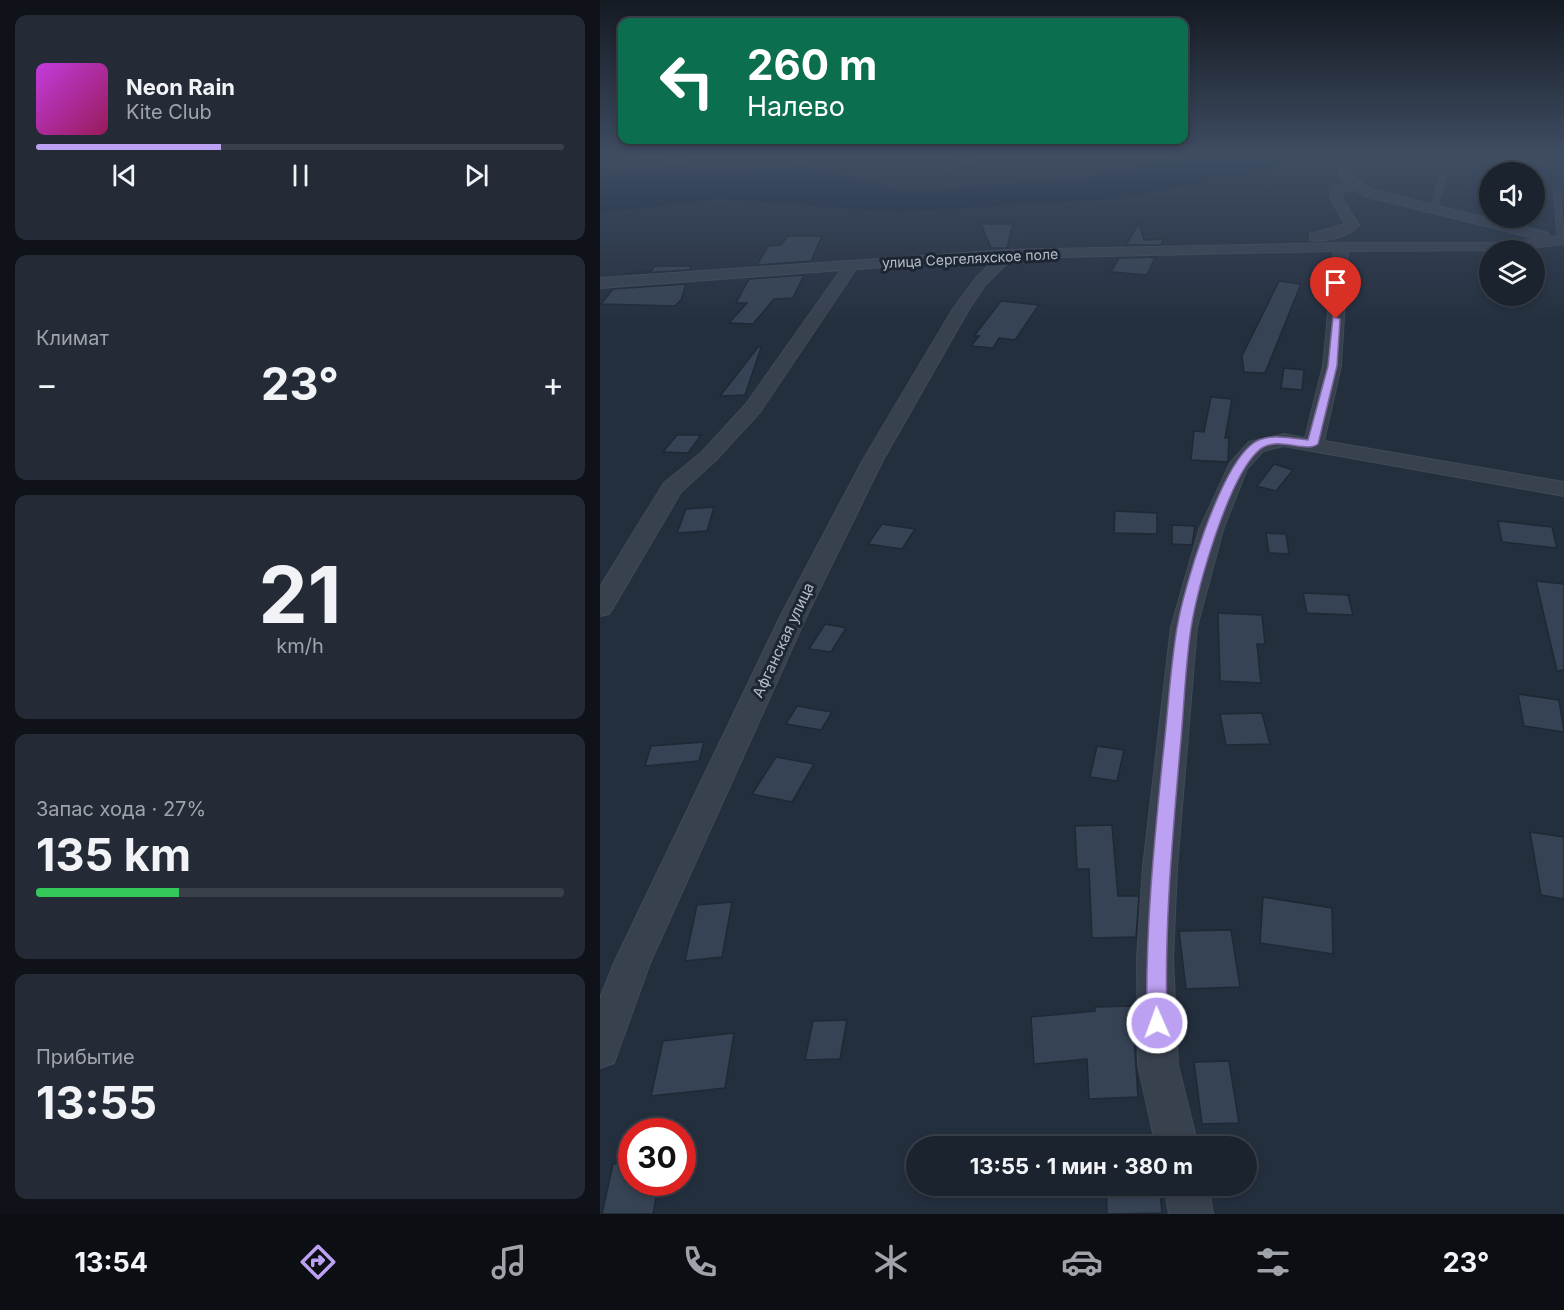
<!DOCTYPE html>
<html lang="ru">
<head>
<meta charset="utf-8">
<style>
  body { margin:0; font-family:Inter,sans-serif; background:#242b36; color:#f1f3f6; height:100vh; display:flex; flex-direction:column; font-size:22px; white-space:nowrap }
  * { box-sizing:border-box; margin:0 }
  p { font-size:20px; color:#a0a4aa }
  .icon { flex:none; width:33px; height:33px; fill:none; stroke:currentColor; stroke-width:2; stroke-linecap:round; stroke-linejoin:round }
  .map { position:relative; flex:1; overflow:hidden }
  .panel { display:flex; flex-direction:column; gap:15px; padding:15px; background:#0f1319; width:600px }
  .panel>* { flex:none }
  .guide { position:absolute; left:18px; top:18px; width:570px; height:126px; border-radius:12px; box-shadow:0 3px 9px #0003,0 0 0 2px #39404a; background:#0b6e4f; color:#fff; overflow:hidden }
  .tools { position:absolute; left:879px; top:162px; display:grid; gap:12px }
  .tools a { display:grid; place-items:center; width:66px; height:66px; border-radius:50%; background:#1b232e; box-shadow:0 3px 9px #0003,0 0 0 2px #39404a; font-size:30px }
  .speed { position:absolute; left:18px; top:1118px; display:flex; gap:12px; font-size:30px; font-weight:700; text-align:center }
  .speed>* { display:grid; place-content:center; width:78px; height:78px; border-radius:50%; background:#1b232e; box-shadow:0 3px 9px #0003,0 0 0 2px #39404a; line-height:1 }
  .speed .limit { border:9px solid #d22; background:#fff; color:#111 }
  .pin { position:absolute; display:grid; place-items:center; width:51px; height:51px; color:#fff; margin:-62px -26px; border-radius:50% 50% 50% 0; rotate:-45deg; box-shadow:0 0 6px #0007 }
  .pin .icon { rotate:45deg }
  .me { position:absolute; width:66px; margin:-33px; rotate:358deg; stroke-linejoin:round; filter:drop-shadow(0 0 4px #0008) }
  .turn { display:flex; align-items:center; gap:21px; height:126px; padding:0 30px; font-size:27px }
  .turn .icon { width:78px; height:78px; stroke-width:2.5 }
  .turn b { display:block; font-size:42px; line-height:51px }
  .big { font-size:45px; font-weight:700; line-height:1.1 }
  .panel .widget { flex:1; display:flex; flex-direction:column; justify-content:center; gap:9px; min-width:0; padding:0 21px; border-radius:12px; background:#242b36 }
  .panel .dial { align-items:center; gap:0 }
  .dial b { font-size:78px; line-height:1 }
  .song { display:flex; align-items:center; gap:18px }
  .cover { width:72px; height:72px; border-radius:9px; background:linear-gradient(135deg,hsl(290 70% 55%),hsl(330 70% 35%)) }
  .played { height:6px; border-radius:3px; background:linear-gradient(90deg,#bca0f2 35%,#39404a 35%) }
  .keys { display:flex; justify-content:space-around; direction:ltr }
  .heat { display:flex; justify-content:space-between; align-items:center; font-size:33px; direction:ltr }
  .charge { height:9px; border-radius:4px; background:linear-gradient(90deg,#34c759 27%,#39404a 0) }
  .trip { position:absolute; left:306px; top:1136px; width:351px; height:60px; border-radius:30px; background:#1b232e; box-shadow:0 3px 9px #0003,0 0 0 2px #39404a; font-weight:700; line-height:60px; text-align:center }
  .menu { display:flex; height:96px; justify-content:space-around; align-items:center; background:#0b0e12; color:#a0a4aa }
  .menu .icon { width:42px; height:42px }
  .menu .active { color:#bca0f2 }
  .menu b { font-size:27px; color:#f1f3f6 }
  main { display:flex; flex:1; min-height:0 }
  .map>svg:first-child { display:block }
</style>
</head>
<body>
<main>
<section class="panel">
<div class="widget">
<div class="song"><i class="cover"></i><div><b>Neon Rain</b><p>Kite Club</p></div></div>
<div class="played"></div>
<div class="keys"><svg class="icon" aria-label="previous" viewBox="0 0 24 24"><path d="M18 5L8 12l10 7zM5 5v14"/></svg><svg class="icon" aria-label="pause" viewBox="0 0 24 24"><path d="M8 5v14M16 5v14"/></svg><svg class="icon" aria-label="next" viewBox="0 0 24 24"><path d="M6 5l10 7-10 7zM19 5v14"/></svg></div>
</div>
<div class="widget"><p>Климат</p>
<div class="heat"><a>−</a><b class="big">23°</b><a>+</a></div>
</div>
<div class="widget dial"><b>21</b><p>km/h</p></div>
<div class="widget"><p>Запас хода · 27%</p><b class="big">135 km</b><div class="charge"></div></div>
<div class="widget"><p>Прибытие</p><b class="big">13:55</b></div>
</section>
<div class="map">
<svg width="964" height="1214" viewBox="0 0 964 1214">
  <rect width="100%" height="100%" fill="#242f3e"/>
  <path fill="#17263c" d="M599 155H696L660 173 515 199 297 212 120 199 0 213V177L3 176 205 167 308 192 482 179Z"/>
  <g fill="#364354" stroke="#1f2835" stroke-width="1.5">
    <path d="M539 223 544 240 564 239 561 245H526Z"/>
    <path d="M381 224H413L407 248H391Z"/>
    <path d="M188 236H222L211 261 157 265 168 246 181 245Z"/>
    <path d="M555 257 547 275 511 272 519 258Z"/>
    <path d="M55 266H91L90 270 25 274 51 271Z"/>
    <path d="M204 275 193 298 174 299 153 324 129 323 147 303H136L149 279Z"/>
    <path d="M679 281 701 284 665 373 644 372 642 356Z"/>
    <path d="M86 284 81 300 75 306 1 304 13 289Z"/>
    <path d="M401 301 439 305 415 340 399 338 393 348 371 346 379 336H374Z"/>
    <path d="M159 346 161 348 145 395 120 396Z"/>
    <path d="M684 368 704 370 702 390 681 388Z"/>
    <path d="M611 397 632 399 625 438H629L628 462 591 460 594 431 604 432Z"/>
    <path d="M77 435H101L88 453 63 452Z"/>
    <path d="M674 464 693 470 676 491 657 486Z"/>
    <path d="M114 507 107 531 77 533 86 509Z"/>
    <path d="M515 511 557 513V534L514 533Z"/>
    <path d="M898 521 952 527 957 548 902 542Z"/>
    <path d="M282 524 315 529 302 549 268 544Z"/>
    <path d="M572 525 595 526 592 545 572 544Z"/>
    <path d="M666 533 686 534 689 554 669 553Z"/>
    <path d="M936 581 964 584V670L957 671Z"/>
    <path d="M703 593 748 595 753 615 707 613Z"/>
    <path d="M618 613 662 615 665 644H657L661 683 620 681Z"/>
    <path d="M225 624 246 628 231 652 209 649Z"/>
    <path d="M918 694 959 700 964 732 924 726Z"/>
    <path d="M197 706 232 712 221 730 186 724Z"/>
    <path d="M662 713 670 744 626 745 620 714Z"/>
    <path d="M104 742 99 761 45 766 51 746Z"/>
    <path d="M497 746 524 750 517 781 490 777Z"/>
    <path d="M176 757 214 764 192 802 152 794Z"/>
    <path d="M512 825 518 896H539L536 937 492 938 489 869H477L475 826Z"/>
    <path d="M930 832 964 837V899L941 895Z"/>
    <path d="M663 897 732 908 733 954 660 943Z"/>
    <path d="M132 902 122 957 85 961 97 905Z"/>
    <path d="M631 930 640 987 586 989 579 931Z"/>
    <path d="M532 1006 538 1097 489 1099 487 1059 434 1064 431 1017 495 1011V1007Z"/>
    <path d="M247 1020 240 1059 205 1060 213 1021Z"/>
    <path d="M134 1033 125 1088 51 1096 63 1041Z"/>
    <path d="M629 1061 639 1123 602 1124 594 1062Z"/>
    <path d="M32 1161V1182H59L53 1214H2L13 1164Z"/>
    <path d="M506 1185H559L562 1213 507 1214Z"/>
  </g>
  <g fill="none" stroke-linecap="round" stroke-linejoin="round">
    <g stroke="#414a57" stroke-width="2">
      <g id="service">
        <path d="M901 155 921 160 937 159 936 155H942L943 160C930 166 913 165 901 155Z"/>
        <path d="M840 176 845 177 836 210 833 212 830 210Z"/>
        <path d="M957 191 960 193 964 242H962L958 240 954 193Z"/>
      </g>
    </g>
    <g stroke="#414a57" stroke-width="2">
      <g id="minor">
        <path d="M80 155H99L58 168 52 165Z"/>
        <path d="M366 155H382L351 168 341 166Z"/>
        <path d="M742 155H753L751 175 772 190 948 233 949 237 964 236V244L911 250 748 251 741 366 724 441 964 482V496L684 446 663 451 647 469 623 530 597 627 577 867 573 959 578 1065 598 1146H556L538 1065 537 959 543 867 571 627 599 530 630 463 649 442 684 434 705 438 723 366 734 251 412 258 386 284 369 309 283 460 207 615 50 963 14 1063 0 1068V998L14 963 181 615 263 460 353 309 376 278 395 259 256 269 160 412 116 460 81 492 13 608 9 614 0 616V587L64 483 102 452 146 404 241 270 0 288V278L408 250 741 243H905L938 239 764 196 753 189 743 192 742 198 759 225C750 236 724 243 710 240V234L745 224 730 198 733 187 746 184 739 176Z"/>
        <path d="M564 1185H608L613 1214H569Z"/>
      </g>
    </g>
    <use href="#service" fill="#38414e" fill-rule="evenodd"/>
    <use href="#minor" fill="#38414e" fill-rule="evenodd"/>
  </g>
  <linearGradient id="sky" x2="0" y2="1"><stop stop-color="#141a22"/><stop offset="0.48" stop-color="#3f4d63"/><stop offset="1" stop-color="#3f4d63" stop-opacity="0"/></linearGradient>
  <rect width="964" height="325" fill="url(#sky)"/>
  <path fill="#bca0f2" stroke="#7a689d" stroke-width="1.5" d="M733 317 740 319 737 366 718 444C706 454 675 434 658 451 628 479 598 585 591 628 585 668 584 709 580 750 572 841 564 931 567 1023L564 1030 557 1032 550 1030 547 1023C545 933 554 844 563 755 568 713 570 670 577 628 584 586 619 471 651 445 666 432 691 438 708 440L728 366Z"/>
  <g text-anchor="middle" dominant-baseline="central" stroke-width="6" stroke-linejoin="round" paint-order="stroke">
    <g font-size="14" fill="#b4bcc9" stroke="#1d2633">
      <text transform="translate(370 258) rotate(-3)">улица Сергеляхское поле</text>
    </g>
    <g font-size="15" fill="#b4bcc9" stroke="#1d2633">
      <text transform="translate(183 640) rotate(-65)">Афганская улица</text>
    </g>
  </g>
</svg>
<div class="tools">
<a><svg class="icon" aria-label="sound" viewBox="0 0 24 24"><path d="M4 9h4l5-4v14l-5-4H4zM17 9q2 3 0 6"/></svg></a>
<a><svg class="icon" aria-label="layers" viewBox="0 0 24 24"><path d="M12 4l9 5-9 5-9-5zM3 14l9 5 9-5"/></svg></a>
</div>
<div class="speed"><div class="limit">30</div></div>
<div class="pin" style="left:736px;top:319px;background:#d93025"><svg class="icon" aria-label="arrive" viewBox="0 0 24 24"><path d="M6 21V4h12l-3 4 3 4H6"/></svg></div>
<svg class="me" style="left:557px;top:1023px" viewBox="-20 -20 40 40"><circle r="17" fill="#bca0f2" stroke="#fff" stroke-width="3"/><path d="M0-11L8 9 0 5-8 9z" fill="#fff"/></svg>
<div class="trip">13:55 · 1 мин · 380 m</div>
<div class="guide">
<div class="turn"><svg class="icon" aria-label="left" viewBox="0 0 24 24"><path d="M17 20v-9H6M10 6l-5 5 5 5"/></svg><div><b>260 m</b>Налево</div></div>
</div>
</div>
</main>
<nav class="menu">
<b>13:54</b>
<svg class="icon active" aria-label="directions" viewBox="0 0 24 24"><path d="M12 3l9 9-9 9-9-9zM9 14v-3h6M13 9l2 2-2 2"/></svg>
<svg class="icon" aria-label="music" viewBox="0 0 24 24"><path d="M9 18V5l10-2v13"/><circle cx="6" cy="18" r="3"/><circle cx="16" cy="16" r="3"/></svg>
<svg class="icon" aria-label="phone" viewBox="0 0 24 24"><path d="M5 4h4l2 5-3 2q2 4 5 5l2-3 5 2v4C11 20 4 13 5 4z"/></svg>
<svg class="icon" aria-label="climate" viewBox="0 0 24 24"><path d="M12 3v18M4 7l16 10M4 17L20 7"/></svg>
<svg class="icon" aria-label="car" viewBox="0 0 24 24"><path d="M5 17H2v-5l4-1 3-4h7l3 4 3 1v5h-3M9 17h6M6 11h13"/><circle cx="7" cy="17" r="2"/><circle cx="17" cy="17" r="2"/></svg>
<svg class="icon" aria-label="filters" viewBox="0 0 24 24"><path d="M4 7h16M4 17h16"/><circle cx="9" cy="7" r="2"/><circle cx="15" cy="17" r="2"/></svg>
<b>23°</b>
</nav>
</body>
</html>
